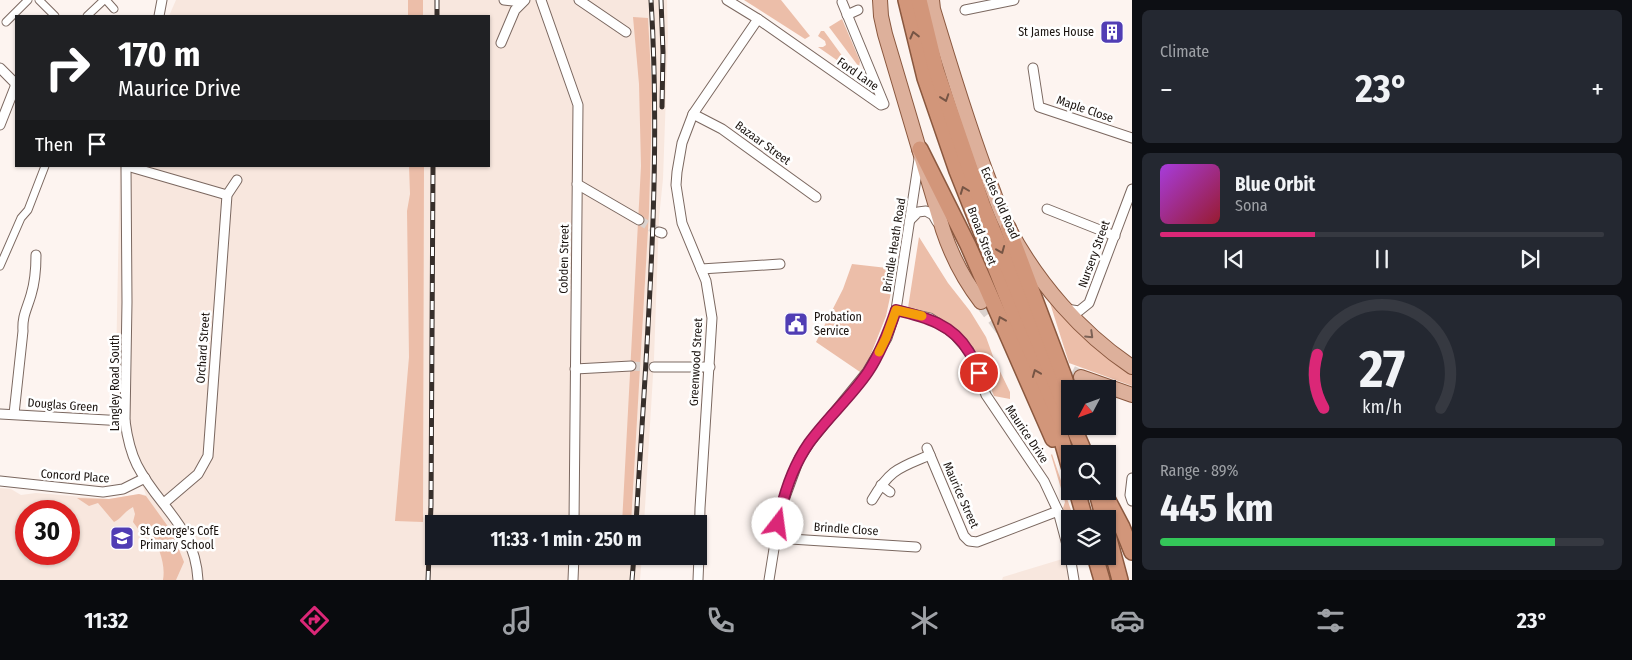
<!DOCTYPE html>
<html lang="en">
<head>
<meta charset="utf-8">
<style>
  body { margin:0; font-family:"Fira Sans Condensed",sans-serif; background:#242831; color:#f1f3f6; height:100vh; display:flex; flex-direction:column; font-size:19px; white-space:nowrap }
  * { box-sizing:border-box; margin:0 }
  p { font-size:16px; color:#9ea1a6 }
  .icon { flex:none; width:28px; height:28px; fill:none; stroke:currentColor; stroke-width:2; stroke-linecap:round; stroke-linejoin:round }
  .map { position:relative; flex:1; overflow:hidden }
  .panel { display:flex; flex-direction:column; gap:10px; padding:10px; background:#0d0f14; width:500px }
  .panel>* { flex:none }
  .hud { position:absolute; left:15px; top:15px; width:475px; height:152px; border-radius:0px; box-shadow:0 1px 4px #0004; background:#202124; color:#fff; overflow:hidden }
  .needle { width:32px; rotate:229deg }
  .tools { position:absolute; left:1061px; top:380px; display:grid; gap:10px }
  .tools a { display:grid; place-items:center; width:55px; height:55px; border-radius:0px; background:#171b24; box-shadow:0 1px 4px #0004; font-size:25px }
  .speed { position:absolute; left:15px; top:500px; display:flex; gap:10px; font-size:25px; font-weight:700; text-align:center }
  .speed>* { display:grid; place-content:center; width:65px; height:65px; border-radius:50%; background:#171b24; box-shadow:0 1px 4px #0004; line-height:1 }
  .speed .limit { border:8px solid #d22; background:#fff; color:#111 }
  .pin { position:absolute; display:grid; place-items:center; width:42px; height:42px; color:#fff; margin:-21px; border:2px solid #fff; border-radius:50%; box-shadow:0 1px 5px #0007 }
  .me { position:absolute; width:55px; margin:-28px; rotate:15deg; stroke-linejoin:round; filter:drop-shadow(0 0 4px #0008) }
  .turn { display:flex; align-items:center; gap:18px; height:105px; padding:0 20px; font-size:22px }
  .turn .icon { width:65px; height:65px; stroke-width:2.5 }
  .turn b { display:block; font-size:35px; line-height:42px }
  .then { display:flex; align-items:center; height:48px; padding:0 20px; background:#0003; gap:10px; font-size:19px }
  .big { font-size:38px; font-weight:700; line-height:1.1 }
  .panel .widget { flex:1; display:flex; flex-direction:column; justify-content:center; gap:8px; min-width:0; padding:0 18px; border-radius:8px; background:#242831 }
  .panel .dial { align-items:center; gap:0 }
  .dial svg { height:130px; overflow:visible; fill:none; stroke:#363941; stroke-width:7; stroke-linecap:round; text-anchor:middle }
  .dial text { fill:#f1f3f6; stroke:none }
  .song { display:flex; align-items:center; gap:15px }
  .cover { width:60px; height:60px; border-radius:8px; background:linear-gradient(135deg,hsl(280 70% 55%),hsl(350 70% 35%)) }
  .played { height:5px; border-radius:2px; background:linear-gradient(90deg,#db2777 35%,#363941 35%) }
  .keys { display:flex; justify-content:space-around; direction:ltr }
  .heat { display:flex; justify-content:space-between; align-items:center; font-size:28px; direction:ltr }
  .charge { height:8px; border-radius:4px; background:linear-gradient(90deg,#34c759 89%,#363941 0) }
  .trip { position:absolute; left:425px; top:515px; width:282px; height:50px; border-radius:0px; background:#171b24; box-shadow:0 1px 4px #0004; font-weight:700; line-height:50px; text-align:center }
  .tab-bar { display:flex; height:80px; justify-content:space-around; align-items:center; background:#090b0e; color:#9ea1a6 }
  .tab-bar .icon { width:35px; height:35px }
  .tab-bar .on { color:#db2777 }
  .tab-bar b { font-size:22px; color:#f1f3f6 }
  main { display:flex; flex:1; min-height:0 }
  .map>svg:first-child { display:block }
</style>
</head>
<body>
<main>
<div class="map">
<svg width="1132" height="580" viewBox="0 0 1132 580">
  <rect width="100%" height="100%" fill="#fdf4f0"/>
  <g fill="#f8e7de" fill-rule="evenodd">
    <path d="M176 0H667L668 37 663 179 659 218 654 359 644 524H434V556H642L640 580H0V488L11 489 21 495 36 493 109 499 139 494 146 495 115 413 120 166H489V16H169ZM26 511H69V554H26Z"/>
    <path d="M1069 557 1072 580H1002L1003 577Z"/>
  </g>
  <g fill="#ecbea9">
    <rect x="408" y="0" width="15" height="16"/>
    <path d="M744 0H781L810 36 805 39Z"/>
    <path d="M633 17 648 18 652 92 651 141 649 212 631 524H622L641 166 639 84Z"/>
    <path d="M842 19 860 61 859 67 829 27Z"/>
    <path d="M821 31H824L854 72 818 47H823L826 45 825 41 818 36Z"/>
    <path d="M409 166H424L423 522 395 521 409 357 407 211 410 194Z"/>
    <path d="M919 237 948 283 970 311 986 337 994 359 1010 392V399L994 396C988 381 982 362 973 349 956 325 935 316 908 308Z"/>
    <path d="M852 264 896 269 886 316 863 374 816 342 843 289Z"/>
    <path d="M1050 303C1075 331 1101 353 1132 374V386L1069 363Z"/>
    <path d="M1052 454 1074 519H1070V534L1063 508 1065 502 1051 455Z"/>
    <path d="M139 494 146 496 172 532 184 562 176 580H163C166 563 158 547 151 531L139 530 133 522 135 514 133 507C125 511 121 519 114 522L98 503 89 506 77 498 109 499Z"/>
  </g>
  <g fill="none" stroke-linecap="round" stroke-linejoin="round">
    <g stroke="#dbd2ce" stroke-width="9" stroke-dasharray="9 4.5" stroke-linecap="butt">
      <path d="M639 220 659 232"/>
      <path d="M631 366 654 367"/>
    </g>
    <g stroke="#dbd2ce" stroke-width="14" stroke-dasharray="14 7" stroke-linecap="butt">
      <path d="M981 302 1002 329"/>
      <path d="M1053 363 1081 377"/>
    </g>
    <g stroke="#7b6860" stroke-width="9">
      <g id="pedestrian">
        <path d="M39 0 55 16"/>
        <path d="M106 0 114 9"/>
        <path d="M87 16 104 0"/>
        <path d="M6 22 28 0"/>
        <path d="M0 266 21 218 28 210 45 166"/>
      </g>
    </g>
    <g stroke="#7b6860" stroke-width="11">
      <g id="minor">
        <path d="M504 0 522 2"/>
        <path d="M541 0 578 105 574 524"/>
        <path d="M579 0 626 32"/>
        <path d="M727 0 758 19 881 105 884 104 842 2"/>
        <path d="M965 10 1014 0"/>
        <path d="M847 15 858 10"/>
        <path d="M159 16 162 0"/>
        <path d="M501 43 515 10 525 0"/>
        <path d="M0 68 15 83V87L0 125"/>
        <path d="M1033 68 1039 107 1132 138"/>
        <path d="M693 114 722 129 816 197"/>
        <path d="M126 166 127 302 125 421C127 436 130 451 137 465 159 508 195 526 198 580"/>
        <path d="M127 166 227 195"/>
        <path d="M577 184 639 220"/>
        <path d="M1047 209 1115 236"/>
        <path d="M910 220 918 212 926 211 933 215 937 222"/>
        <path d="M659 232 662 233"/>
        <path d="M701 269 780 264"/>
        <path d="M1066 309 1079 311 1089 303 1132 189"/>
        <path d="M896 310 930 318 953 333 969 351 986 395 1044 481 1058 511 1070 556"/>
        <path d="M654 367H710"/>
        <path d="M575 369 631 366"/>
        <path d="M0 414 125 421"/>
        <path d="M14 414 23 331C22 316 27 309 31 295 35 282 36 269 36 255"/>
        <path d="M927 448 964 536 969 541 977 542 1058 511"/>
        <path d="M1132 478 1130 495 1132 501"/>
        <path d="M0 481 103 492 123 489 145 478"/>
        <path d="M881 485 890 492"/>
        <path d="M872 500C890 469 899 468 930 455"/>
        <path d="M164 503 198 474 208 456 227 195 237 180"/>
        <path d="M775 538 916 547"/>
        <path d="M699 555 700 508 712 318 706 281 682 223 676 185 677 172 682 143 693 114 758 19"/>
        <path d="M1070 556 1074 580"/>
        <path d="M573 580 574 556"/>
        <path d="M698 580 699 556"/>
        <path d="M769 580 780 511 799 459 810 442 867 372 887 338 896 310 919 159"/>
      </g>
    </g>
    <g stroke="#8a583f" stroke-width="16">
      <g id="primary">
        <path d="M880 0 881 16 885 34 943 230C952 257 964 280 981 302"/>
        <path d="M932 0 933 9C951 68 968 126 990 183 996 198 1001 215 1009 229 1038 283 1081 333 1132 367"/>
        <path d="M1081 377 1132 395"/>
      </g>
    </g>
    <g stroke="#8a583f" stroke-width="18">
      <g id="trunk">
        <path d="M906 0 925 78 957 171 1056 420 1070 469"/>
        <path d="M919 0 936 70 982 204 1070 418"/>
        <path d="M920 149 968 245 1053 439"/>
        <path d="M1008 228 1064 377 1070 396"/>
        <path d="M1073 426 1085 454"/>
        <path d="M1077 491 1085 519"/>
        <path d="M1103 491 1122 527 1132 552"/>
        <path d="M1097 493 1104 519"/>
        <path d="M1108 535 1120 580"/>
        <path d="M1095 556 1102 580"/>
      </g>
    </g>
    <use href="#pedestrian" stroke="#fff" stroke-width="7"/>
    <use href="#minor" stroke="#fff" stroke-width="9"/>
    <use href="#primary" stroke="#ddb09b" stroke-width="14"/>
    <use href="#trunk" stroke="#d2967a" stroke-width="15"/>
    <g stroke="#372f2b" stroke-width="5">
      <g id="rail">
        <path d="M437 0V16"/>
        <path d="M661 0 663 52 662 107"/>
        <path d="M636 524C646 350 662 174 651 0"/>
        <path d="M428 580 431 505 433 166"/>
        <path d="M632 580 634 556"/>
      </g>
    </g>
    <use href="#rail" stroke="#fff" stroke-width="3" stroke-dasharray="9" stroke-linecap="butt"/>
  </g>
  <defs><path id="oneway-chevron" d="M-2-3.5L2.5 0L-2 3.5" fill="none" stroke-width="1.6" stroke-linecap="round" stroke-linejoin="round" transform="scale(1.25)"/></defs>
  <g stroke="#765545">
    <use href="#oneway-chevron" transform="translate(914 35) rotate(-104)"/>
    <use href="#oneway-chevron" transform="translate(945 98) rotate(71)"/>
    <use href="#oneway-chevron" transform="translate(964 190) rotate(-111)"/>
    <use href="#oneway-chevron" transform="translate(1001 250) rotate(68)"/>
    <use href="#oneway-chevron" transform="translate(1001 320) rotate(-113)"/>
    <use href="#oneway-chevron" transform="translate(1036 373) rotate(-112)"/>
  </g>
  <use stroke="#7c6256" href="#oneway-chevron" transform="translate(1090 335) rotate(44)"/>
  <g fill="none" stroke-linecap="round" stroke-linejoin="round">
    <g stroke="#8e194d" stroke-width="12">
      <path id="route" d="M778 524C783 496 793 466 809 443 827 418 851 397 868 372 881 352 889 331 896 310 925 317 953 324 969 352 973 358 976 366 979 373"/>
    </g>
    <use href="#route" stroke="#db2777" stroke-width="9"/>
    <path stroke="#f59e0b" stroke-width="9" d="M879 352 886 338 896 310 922 316"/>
  </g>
  <defs>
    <g id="building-square" transform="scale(1.25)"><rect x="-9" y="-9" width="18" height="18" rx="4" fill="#503db4" stroke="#fff"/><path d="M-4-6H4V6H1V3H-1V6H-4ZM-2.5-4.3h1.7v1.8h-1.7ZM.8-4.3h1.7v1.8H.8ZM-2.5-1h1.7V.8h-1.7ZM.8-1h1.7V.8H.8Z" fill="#fff"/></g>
    <g id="civic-square" transform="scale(1.25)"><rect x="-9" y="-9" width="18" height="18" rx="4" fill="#503db4" stroke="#fff"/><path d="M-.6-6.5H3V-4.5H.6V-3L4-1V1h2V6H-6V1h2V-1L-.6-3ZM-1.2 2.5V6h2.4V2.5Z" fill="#fff"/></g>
    <g id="school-square" transform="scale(1.25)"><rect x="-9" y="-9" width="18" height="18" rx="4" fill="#503db4" stroke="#fff"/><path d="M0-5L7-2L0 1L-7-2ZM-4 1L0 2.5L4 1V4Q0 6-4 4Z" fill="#fff"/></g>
  </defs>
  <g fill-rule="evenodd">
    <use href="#building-square" x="1112" y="32"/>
    <use href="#civic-square" x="796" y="324"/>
    <use href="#school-square" x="122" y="538"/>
  </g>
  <g text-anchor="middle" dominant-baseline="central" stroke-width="5" stroke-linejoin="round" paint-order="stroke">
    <g font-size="12" fill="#1b1410" stroke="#fff" text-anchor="start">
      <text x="1094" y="32" text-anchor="end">St James House</text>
      <text x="814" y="317">Probation<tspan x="814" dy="14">Service</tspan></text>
      <text x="140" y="531">St George's CofE<tspan x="140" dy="14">Primary School</tspan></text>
    </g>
    <g font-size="12" fill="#1b1410" stroke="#fff">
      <text transform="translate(858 74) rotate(35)">Ford Lane</text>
      <text transform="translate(1085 109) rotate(19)">Maple Close</text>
      <text transform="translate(763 143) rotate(36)">Bazaar Street</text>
      <text transform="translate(1000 203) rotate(66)">Eccles Old Road</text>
      <text transform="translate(982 236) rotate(69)">Broad Street</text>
      <text transform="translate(894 245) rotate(-81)">Brindle Heath Road</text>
      <text transform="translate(1094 254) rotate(-70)">Nursery Street</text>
      <text transform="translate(564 259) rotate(-89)">Cobden Street</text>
      <text transform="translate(203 348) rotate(-86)">Orchard Street</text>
      <text transform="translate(696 362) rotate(-87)">Greenwood Street</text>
      <text transform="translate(115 383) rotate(-90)">Langley Road South</text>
      <text transform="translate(63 405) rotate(4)">Douglas Green</text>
      <text transform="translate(1027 434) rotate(56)">Maurice Drive</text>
      <text transform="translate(75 476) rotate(4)">Concord Place</text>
      <text transform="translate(961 495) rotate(66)">Maurice Street</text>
      <text transform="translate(846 529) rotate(4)">Brindle Close</text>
    </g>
  </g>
</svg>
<div class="tools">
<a><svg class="needle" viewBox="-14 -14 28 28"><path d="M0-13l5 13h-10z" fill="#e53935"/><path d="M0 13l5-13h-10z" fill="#9ea1a6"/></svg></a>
<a><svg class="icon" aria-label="search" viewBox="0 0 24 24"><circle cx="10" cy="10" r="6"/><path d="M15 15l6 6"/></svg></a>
<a><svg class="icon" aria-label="layers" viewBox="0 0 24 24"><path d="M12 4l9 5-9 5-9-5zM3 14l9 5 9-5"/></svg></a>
</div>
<div class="speed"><div class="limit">30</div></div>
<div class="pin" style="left:979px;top:373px;background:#d93025"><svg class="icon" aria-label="arrive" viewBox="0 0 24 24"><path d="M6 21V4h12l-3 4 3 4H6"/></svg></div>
<svg class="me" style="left:778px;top:524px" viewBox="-20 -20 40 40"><circle r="19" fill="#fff"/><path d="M0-13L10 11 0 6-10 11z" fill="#db2777"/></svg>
<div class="trip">11:33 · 1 min · 250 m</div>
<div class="hud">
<div class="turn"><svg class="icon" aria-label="right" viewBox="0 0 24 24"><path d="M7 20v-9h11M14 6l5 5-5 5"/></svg><div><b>170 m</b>Maurice Drive</div></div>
<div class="then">Then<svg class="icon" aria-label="arrive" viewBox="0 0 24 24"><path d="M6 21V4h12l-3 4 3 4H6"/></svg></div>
</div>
</div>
<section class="panel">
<div class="widget"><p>Climate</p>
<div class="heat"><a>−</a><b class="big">23°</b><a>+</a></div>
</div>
<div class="widget">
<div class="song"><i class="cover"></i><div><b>Blue Orbit</b><p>Sona</p></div></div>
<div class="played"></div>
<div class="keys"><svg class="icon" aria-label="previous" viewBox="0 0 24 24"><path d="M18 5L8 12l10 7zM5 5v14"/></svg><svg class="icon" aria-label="pause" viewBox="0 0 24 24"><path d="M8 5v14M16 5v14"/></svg><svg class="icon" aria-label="next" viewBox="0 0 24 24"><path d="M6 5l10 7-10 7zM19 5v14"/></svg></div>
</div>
<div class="widget dial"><svg viewBox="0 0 100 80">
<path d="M14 69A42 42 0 1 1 86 69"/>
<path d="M14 69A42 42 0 0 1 10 36" stroke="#db2777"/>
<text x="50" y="56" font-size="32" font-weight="700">27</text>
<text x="50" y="72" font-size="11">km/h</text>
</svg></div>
<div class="widget"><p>Range · 89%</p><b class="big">445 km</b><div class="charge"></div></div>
</section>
</main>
<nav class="tab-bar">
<b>11:32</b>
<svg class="icon on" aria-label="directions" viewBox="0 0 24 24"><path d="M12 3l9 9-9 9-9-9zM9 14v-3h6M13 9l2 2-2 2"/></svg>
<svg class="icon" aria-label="music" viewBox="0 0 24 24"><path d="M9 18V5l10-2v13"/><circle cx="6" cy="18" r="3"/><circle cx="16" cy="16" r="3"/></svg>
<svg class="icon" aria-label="phone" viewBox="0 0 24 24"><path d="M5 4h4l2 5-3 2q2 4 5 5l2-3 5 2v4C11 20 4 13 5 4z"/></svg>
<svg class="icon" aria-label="climate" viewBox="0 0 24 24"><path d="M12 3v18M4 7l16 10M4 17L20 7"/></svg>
<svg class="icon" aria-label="car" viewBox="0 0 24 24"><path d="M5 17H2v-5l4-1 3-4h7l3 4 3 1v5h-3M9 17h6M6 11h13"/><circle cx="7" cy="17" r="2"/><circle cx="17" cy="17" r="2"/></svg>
<svg class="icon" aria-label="filters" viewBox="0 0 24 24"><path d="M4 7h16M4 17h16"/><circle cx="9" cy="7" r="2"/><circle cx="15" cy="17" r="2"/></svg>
<b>23°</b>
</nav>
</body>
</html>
